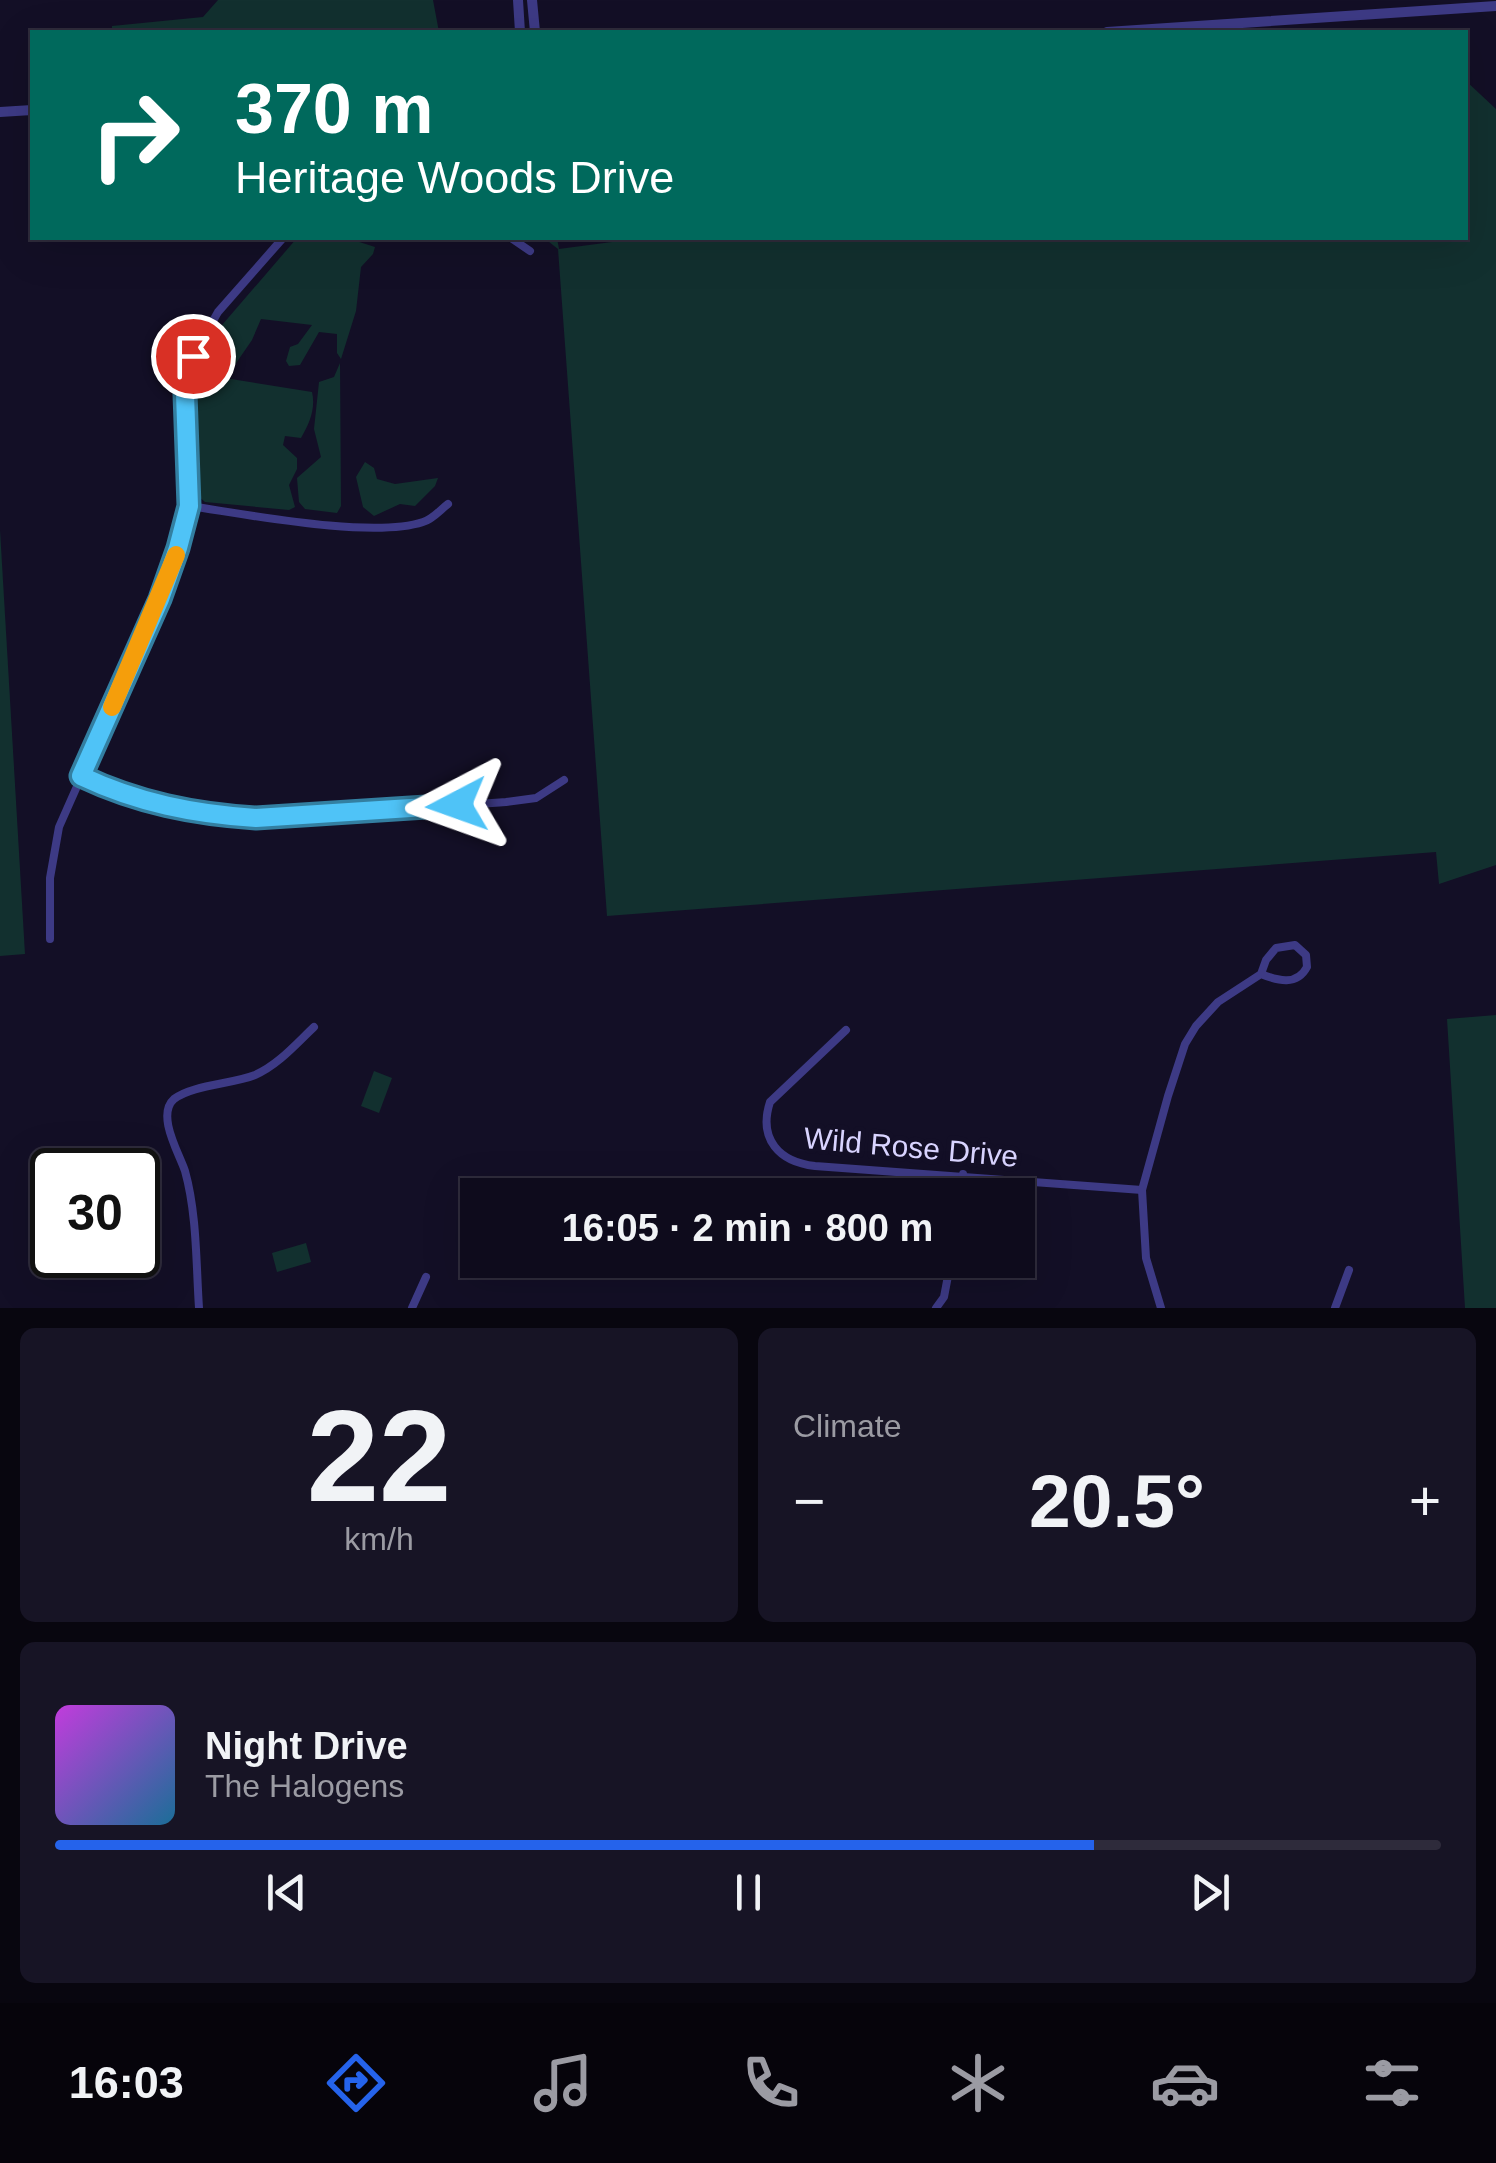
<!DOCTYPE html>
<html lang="en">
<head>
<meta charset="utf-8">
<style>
  body { margin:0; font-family:Helvetica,sans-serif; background:#171425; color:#f1f3f6; height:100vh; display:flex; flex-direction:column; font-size:38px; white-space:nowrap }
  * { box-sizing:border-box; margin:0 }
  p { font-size:32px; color:#9b9ba3 }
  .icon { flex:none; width:55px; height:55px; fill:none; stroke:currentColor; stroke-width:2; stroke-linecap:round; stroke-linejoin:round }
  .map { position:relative; height:1308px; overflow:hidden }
  .side { display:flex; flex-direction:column; gap:20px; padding:20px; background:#08060f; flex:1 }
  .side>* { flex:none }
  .guide { position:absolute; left:30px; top:30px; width:1438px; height:210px; border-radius:0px; box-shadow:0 10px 40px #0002,0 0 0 2px #2e2b3b; background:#00695c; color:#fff; overflow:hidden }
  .speed { position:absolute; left:30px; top:1148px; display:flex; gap:20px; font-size:50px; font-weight:700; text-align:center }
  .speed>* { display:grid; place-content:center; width:130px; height:130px; border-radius:50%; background:#0e0b1c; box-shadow:0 10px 40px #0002,0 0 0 2px #2e2b3b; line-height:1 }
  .speed .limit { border:5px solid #111; border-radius:15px; background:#fff; color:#111 }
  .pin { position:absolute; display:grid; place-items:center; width:85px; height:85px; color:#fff; margin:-42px; border:5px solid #fff; border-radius:50%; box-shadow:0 2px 10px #0007 }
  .me { position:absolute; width:110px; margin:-55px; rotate:266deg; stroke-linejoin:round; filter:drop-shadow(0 0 8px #0008) }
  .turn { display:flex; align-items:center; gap:35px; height:210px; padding:0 40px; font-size:45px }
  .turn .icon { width:130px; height:130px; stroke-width:2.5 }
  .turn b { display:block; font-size:70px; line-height:85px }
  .big { font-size:75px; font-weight:700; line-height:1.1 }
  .side .card { flex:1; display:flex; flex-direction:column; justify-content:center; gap:15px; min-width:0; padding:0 35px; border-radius:15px; background:#171425 }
  .side .dial { align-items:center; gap:0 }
  .dial b { font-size:130px; line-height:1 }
  .song { display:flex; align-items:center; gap:30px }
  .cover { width:120px; height:120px; border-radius:15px; background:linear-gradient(135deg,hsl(290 70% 55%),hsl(200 70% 35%)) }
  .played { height:10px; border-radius:5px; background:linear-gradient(90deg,#2563eb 75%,#2e2b3b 75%) }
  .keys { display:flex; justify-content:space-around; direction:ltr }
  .heat { display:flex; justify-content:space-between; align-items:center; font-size:55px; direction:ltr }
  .side .tiles { flex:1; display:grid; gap:20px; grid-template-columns:1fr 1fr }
  .card:last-child { grid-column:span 2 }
  .trip { position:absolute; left:460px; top:1178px; width:575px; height:100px; border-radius:0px; background:#0e0b1c; box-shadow:0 10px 40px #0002,0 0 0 2px #2e2b3b; font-weight:700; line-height:100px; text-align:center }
  .tab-bar { display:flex; height:160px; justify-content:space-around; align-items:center; background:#06040b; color:#9b9ba3 }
  .tab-bar .icon { width:70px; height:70px }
  .tab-bar .active { color:#2563eb }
  .tab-bar b { font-size:45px; color:#f1f3f6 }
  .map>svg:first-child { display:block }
</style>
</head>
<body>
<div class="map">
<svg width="1496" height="1308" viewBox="0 0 1496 1308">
  <rect width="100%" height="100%" fill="#130f26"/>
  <g fill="#12302f">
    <path d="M218 0H433L439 32H112V26L203 17Z"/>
    <path d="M1465 80 1496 109V865L1439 884 1436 852 607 916 558 249 544 238H557L559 249 642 238H1465Z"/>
    <path d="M297 238H347L375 247 373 254 361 267 356 311 341 359 337 353V334L319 332 300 365 289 366 286 361 290 347 298 344 312 325 261 319 252 340 230 372 226 373 204 361 210 339Z"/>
    <path d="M340 363 341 506 337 513 305 509 299 502 297 478 321 457 314 429 319 382 334 377Z"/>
    <path d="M195 367 225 378 312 392C316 409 309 424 301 438L285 436 283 445 297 458V469L289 485 295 507 289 510 205 502 197 495 191 404Z"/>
    <path d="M365 462 374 468 377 479 395 484 438 478 435 486 415 506 400 504 374 516 363 507 356 477Z"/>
    <path d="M0 530 25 954 0 956Z"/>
    <path d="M1496 1015V1308H1465L1447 1019Z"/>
    <path d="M374 1071 392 1078 379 1113 361 1106Z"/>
    <path d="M306 1243 311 1262 277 1272 272 1253Z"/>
  </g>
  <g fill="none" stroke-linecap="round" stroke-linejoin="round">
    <g stroke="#3d3a85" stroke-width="8">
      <path d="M380 238H442"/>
      <path d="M511 238 530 251"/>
      <path d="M189 506C245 514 372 539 423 522 433 519 440 510 448 504"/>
      <path d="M81 776C214 840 364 811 506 802L536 798 564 780"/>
      <path d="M50 939V878L59 827 160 599 179 549 189 506 185 394 193 356 218 312 283 238"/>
      <path d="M846 1030 770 1102C758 1139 779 1162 815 1166L1142 1190"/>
      <path d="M960 1195 963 1174"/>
      <path d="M199 1308C196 1263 197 1214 185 1171 179 1153 156 1115 174 1099 192 1085 232 1084 255 1075 278 1065 296 1044 314 1027"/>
      <path d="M412 1308 426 1277"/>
      <path d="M936 1308 944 1297 951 1260"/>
      <path d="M1161 1308 1146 1258 1142 1190 1168 1096 1185 1044 1196 1026 1218 1002 1261 974 1266 960 1276 948 1295 945 1306 955 1307 967C1297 986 1278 981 1261 974"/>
      <path d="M1335 1308 1349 1270"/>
    </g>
    <g stroke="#3d3a85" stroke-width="10">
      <path d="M518 0 520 32"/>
      <path d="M532 0 535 32"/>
      <path d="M1107 32 1496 6"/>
      <path d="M0 112 32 110"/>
    </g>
  </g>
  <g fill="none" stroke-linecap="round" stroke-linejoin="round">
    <g stroke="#337fa1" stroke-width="25">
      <path id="route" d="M193 356 185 394 189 506 178 548 160 599 81 776C138 803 194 814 256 818L457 805"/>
    </g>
    <use href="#route" stroke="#4fc3f7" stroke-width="18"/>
    <path stroke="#f59e0b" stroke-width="18" d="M112 707 176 555"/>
  </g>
  <g text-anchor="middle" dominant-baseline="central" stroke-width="10" stroke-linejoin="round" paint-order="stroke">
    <g font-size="30" fill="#d9d4ff" stroke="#130f26">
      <text transform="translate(911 1147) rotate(5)">Wild Rose Drive</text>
    </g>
  </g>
</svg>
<div class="speed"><div class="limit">30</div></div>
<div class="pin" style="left:193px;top:356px;background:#d93025"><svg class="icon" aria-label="arrive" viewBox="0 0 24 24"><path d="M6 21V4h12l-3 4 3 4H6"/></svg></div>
<svg class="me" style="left:457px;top:805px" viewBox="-20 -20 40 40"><path d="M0-17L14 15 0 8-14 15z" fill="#4fc3f7" stroke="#fff" stroke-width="4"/></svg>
<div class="trip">16:05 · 2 min · 800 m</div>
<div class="guide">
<div class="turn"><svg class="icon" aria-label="right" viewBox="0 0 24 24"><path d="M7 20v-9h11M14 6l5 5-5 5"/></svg><div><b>370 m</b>Heritage Woods Drive</div></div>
</div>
</div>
<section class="side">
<div class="tiles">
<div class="card dial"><b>22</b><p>km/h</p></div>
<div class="card"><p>Climate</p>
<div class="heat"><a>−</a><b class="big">20.5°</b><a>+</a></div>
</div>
<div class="card">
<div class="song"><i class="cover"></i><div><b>Night Drive</b><p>The Halogens</p></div></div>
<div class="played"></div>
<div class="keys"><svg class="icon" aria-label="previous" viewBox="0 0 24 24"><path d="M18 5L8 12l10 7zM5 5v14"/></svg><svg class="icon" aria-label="pause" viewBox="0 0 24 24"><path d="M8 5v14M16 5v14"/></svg><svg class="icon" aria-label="next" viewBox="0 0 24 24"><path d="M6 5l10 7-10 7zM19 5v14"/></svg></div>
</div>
</div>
</section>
<nav class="tab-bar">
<b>16:03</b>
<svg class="icon active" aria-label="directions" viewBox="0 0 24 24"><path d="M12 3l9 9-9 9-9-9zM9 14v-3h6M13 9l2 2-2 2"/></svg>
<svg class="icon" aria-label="music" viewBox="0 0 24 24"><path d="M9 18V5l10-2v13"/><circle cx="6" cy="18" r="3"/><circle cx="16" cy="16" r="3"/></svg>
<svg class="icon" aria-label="phone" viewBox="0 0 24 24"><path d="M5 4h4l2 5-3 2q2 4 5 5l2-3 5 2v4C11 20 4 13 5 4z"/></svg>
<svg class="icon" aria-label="climate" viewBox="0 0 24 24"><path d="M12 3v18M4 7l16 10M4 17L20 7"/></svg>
<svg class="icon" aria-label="car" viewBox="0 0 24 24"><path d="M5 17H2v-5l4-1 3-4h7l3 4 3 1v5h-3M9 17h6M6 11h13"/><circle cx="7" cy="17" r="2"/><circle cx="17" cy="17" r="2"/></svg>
<svg class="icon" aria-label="filters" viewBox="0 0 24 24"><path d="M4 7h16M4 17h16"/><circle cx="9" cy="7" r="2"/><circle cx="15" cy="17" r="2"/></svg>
</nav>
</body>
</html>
